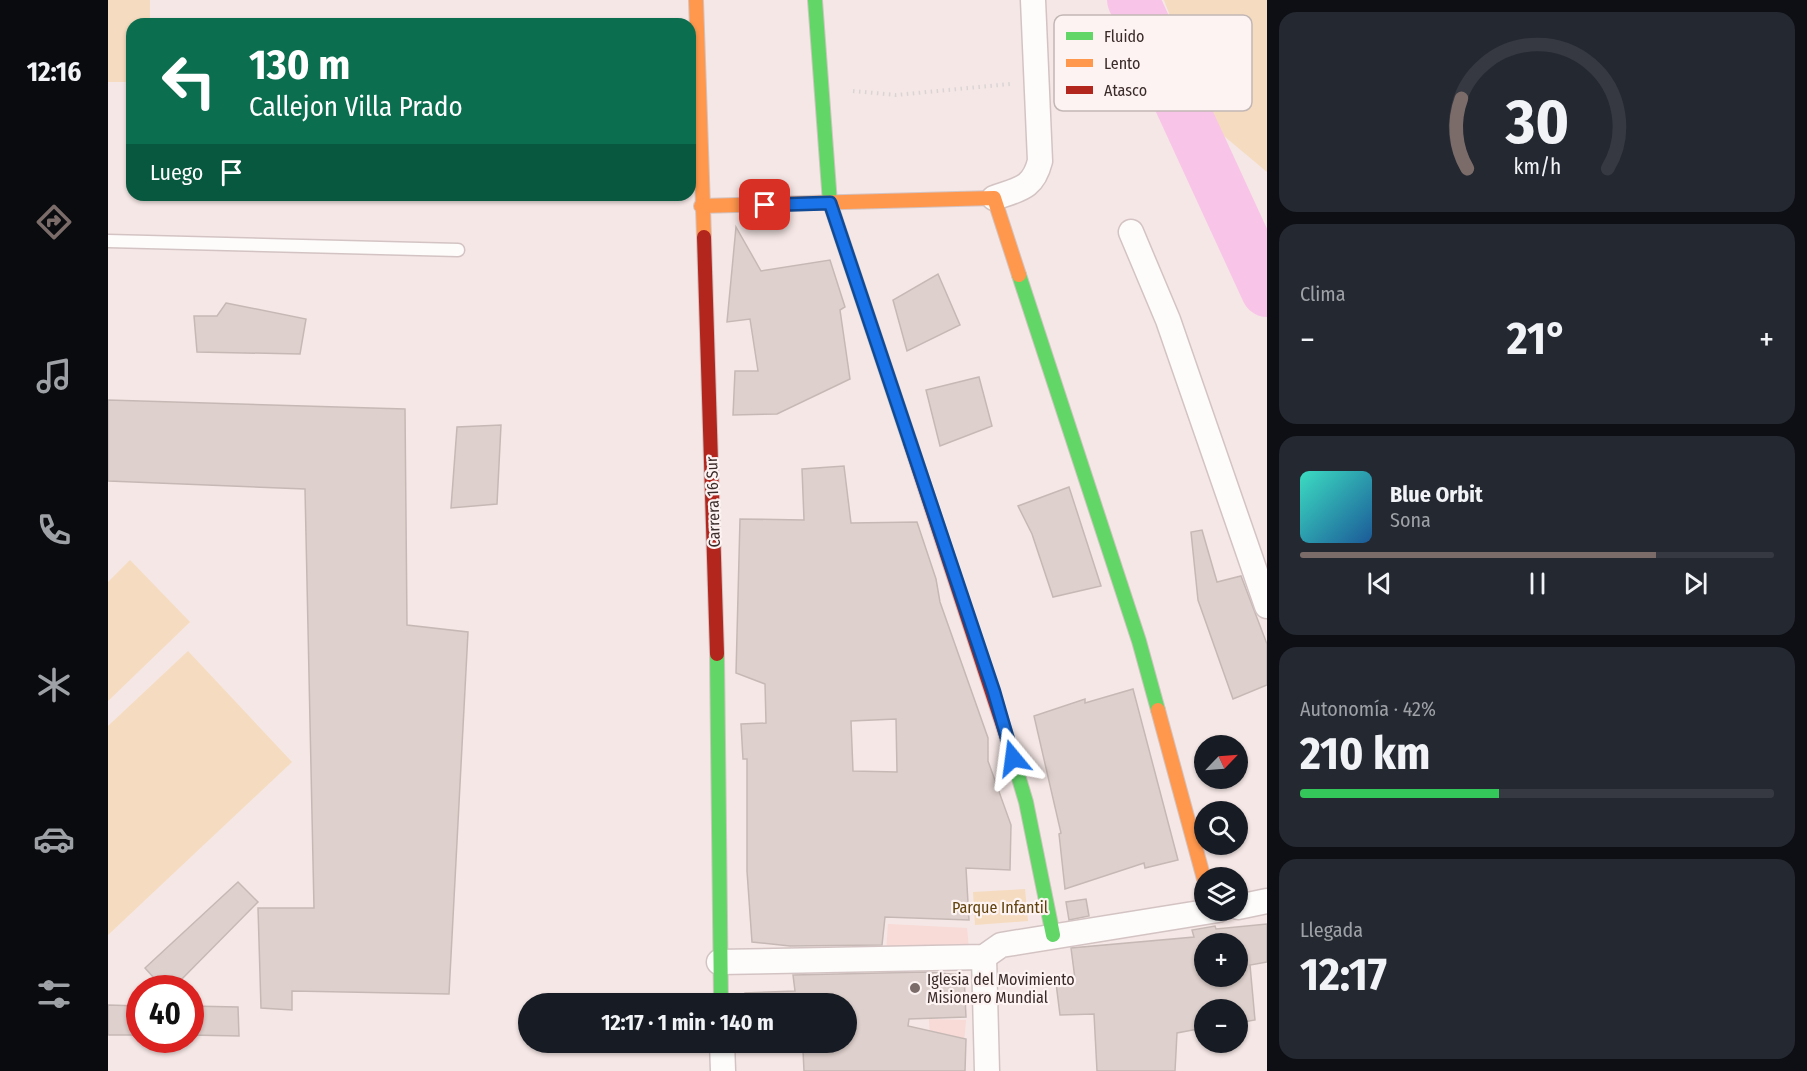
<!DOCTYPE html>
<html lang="es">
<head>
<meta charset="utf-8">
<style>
  body { margin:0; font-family:"Fira Sans Condensed",sans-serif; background:#242831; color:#f1f3f6; height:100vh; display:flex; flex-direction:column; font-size:22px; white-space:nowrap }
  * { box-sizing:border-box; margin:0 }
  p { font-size:20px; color:#9ea1a6 }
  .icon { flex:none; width:33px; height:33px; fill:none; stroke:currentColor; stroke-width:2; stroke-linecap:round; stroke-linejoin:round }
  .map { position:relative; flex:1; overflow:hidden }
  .drawer { display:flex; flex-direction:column; gap:12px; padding:12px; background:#0d0f14; width:540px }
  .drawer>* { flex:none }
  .top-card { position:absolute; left:18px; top:18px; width:570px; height:183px; border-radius:18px; box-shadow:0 2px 4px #0004; background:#0b6e4f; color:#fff; overflow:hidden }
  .needle { width:39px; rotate:65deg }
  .fabs { position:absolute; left:1086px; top:735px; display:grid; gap:12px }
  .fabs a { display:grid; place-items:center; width:54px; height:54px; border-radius:50%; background:#171b24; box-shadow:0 2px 4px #0004; font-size:30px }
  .speed { position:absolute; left:18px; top:975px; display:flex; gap:12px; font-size:30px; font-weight:700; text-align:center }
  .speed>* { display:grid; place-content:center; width:78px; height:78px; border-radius:50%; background:#171b24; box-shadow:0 2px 4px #0004; line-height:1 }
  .speed .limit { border:9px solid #d22; background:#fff; color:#111 }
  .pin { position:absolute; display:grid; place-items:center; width:51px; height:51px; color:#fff; margin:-26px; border-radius:12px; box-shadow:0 3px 9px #0006 }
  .me { position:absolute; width:66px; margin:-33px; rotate:344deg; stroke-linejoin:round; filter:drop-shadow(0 0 4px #0008) }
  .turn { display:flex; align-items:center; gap:21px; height:126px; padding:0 24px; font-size:27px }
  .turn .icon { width:78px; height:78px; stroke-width:2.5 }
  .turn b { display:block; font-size:42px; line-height:51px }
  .then { display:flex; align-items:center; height:57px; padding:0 24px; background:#0003; gap:12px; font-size:22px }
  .big { font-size:45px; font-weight:700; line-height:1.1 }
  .drawer .card { flex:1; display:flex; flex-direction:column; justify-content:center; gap:9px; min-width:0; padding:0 21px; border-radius:18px; background:#242831 }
  .drawer .dial { align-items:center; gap:0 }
  .dial svg { height:156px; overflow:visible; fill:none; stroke:#363941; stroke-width:7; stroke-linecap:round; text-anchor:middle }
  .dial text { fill:#f1f3f6; stroke:none }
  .song { display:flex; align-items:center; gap:18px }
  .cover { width:72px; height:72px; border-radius:9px; background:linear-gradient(135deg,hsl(170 70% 55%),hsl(210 70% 35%)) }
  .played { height:6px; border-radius:3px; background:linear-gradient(90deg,#7b6c6a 75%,#363941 75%) }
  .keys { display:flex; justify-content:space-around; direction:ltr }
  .heat { display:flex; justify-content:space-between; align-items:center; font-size:33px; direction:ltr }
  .charge { height:9px; border-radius:4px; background:linear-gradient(90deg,#34c759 42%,#363941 0) }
  .trip { position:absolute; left:410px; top:993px; width:339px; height:60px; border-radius:30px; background:#171b24; box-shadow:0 2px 4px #0004; font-weight:700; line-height:60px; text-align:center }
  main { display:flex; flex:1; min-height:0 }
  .tab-bar { display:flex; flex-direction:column; width:108px; justify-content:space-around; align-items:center; background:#090b0e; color:#9ea1a6 }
  .tab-bar .icon { width:42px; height:42px }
  .tab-bar .active { color:#7b6c6a }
  .tab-bar b { font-size:27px; color:#f1f3f6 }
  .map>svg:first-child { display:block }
</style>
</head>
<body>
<main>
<nav class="tab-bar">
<b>12:16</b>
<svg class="icon active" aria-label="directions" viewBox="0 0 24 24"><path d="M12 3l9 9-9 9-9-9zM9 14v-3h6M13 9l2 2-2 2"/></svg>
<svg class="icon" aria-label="music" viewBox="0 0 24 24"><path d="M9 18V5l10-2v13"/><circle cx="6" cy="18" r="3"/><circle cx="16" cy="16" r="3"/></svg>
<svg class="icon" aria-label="phone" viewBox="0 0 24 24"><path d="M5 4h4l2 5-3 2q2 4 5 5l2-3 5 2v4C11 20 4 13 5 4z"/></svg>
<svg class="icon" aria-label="climate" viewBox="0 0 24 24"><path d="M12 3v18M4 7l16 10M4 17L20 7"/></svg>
<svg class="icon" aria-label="car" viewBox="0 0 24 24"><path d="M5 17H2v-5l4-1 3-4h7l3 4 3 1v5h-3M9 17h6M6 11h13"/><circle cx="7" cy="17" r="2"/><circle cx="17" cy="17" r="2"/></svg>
<svg class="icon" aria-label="filters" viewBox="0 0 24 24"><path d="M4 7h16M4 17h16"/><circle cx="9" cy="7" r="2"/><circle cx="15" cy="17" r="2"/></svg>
</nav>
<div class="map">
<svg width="1159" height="1071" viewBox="0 0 1159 1071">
  <rect width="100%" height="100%" fill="#f5e7e5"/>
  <g fill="#f8dad7">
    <path d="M780 924 859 928 861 949 778 953Z"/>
    <path d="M821 1019 858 1020 856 1043 822 1040Z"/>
  </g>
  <g fill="#f5dcc0">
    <path d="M0 0H42V24H24V82H0Z"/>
    <path d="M1056 0H1159V172L1104 126Z"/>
    <path d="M22 560 82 622 0 701V582Z"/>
    <path d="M80 651 184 762 0 935V726Z"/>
    <path d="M917 889 920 921 867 925 865 892Z"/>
  </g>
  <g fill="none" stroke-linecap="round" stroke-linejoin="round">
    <path stroke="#f8c5e8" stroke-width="52" d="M1025 0 1159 291"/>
  </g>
  <g fill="#ded0cc" stroke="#c6b9b5" stroke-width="1.5" fill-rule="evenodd">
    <path d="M628 227 653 271 722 260 737 307 732 310 742 379 669 414 625 415 627 371H650L642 319 619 322Z"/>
    <path d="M830 274 852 325 799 351 785 300Z"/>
    <path d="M118 303 198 319 192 354 89 352 86 316H109Z"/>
    <path d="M871 377 884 426 832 446 818 390Z"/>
    <path d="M0 400 297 409 299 625 360 632 341 994 184 991V1010L153 1008 150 908H206L197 489 0 481Z"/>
    <path d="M393 425 389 504 343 508 349 427Z"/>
    <path d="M736 466 743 523 809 522 828 579 832 602 880 738V761L903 825 902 870 858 868 861 920 777 917 774 945 682 946 644 942 639 871V759H635L633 724 658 723 657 684 628 673 632 519 696 520 694 469ZM788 719 789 772 745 771 743 721Z"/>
    <path d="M961 487 993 586 945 597 924 534 910 506Z"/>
    <path d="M1094 530 1109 582 1133 576 1159 644V685L1125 699 1090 600 1083 532Z"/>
    <path d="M1025 689 1070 860 1037 868 1036 863 957 889 951 834 953 833 926 716 977 699V703Z"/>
    <path d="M130 882 150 902 65 988H55L37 968Z"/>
    <path d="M978 899 981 916 961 920 958 902Z"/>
    <path d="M1159 924V962L1142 965 1147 1020 1130 1023V1010H1096V1028L1069 1033 1067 1071H989L986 1014 952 1015 948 983 967 979 963 948 1086 937 1084 930 1107 926 1108 929ZM1096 944H1130V976H1096Z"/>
    <path d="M818 972 856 975 858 1017 801 1019 800 1026 858 1039 857 1071H696L695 1051 635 1046V1042H738V1004H636L637 993 687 991 685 975Z"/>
    <path d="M0 1005 32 1006V1035H0Z"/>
    <path d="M82 1006 130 1007 131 1036 82 1035Z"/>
  </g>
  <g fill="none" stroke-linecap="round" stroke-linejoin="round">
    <g stroke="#d3c4c3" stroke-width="15">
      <path id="lane" d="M0 241 350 250"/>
    </g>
    <g stroke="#d3c4c3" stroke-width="27">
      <g id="street">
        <path d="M886 198C911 189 925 189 932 161L925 0"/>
        <path d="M1023 232 1060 320 1159 606"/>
        <path d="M1130 907 1159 901"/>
        <path d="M876 957 879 1071"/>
        <path d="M611 962 876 957 893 945 1110 910"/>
        <path d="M614 1042 615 1071"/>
      </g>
    </g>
    <g stroke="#d3c4c3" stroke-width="16">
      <g id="fast">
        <path d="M707 0 722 203 802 442"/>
        <path d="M911 275 1031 641 1050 710"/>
        <path d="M609 654 613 1004"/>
        <path d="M899 738 918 802 945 935"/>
      </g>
    </g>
    <g stroke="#d3c4c3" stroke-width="16">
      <g id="slow">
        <path d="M588 0 596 237"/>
        <path d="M593 206 886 198 911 275"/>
        <path d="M1050 710 1096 879"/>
      </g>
    </g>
    <g stroke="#d3c4c3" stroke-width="16">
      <g id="jam">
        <path d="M596 237 609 654"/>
        <path d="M802 442 899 738"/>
      </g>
    </g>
    <path stroke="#dad5d5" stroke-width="4" stroke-dasharray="1.5 4.5" stroke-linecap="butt" d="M745 91 788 95 902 84"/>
    <use href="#lane" stroke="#fefbfb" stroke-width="12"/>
    <use href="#street" stroke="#fefbfb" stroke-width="24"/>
    <use href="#fast" stroke="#63d668" stroke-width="14"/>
    <use href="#slow" stroke="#ff974d" stroke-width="14"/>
    <use href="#jam" stroke="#b3261e" stroke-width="14"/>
  </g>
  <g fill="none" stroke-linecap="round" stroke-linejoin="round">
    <g stroke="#114b97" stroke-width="15">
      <path id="route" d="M657 205 722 203 886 692 905 758"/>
    </g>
    <use href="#route" stroke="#1a73e8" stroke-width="10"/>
  </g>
  <circle fill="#7b6c6a" stroke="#fcf3f2" stroke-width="2" cx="807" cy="988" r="6"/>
  <g text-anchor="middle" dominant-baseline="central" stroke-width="4.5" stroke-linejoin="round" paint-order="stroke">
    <g font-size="16" fill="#3a2a28" stroke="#fcf3f2">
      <text transform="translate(605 502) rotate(-92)">Carrera 16 Sur</text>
    </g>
    <g font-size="16" fill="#61420c" stroke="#fcf3f2">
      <text x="892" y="907">Parque Infantil</text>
    </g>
    <g font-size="16" fill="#3a2a28" stroke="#fcf3f2" text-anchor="start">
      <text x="819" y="979">Iglesia del Movimiento<tspan x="819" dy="18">Misionero Mundial</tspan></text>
    </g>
  </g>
  <rect x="946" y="15" width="198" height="96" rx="9" fill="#fcf3f2" stroke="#c2b7b5" stroke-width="1.5"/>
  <rect x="958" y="32" width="27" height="8" fill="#63d668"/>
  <rect x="958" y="59" width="27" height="8" fill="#ff974d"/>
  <rect x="958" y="86" width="27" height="8" fill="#b3261e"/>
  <g font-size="16" fill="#3a2a28">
    <text x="996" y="42">Fluido</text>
    <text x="996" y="69">Lento</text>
    <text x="996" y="96">Atasco</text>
  </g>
</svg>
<div class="fabs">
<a><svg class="needle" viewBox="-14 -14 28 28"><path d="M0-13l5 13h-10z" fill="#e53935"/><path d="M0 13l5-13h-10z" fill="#9ea1a6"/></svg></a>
<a><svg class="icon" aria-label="search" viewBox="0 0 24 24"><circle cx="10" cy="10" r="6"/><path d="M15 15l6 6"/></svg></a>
<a><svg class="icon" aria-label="layers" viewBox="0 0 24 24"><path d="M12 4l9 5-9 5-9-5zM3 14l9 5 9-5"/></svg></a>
<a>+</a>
<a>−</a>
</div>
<div class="speed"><div class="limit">40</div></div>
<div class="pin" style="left:657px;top:205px;background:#d93025"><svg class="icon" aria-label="arrive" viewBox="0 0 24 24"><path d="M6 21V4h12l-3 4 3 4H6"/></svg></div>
<svg class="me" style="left:905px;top:758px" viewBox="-20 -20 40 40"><path d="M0-17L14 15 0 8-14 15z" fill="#1a73e8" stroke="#fff" stroke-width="4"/></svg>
<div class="trip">12:17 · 1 min · 140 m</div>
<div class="top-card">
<div class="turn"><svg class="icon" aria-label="left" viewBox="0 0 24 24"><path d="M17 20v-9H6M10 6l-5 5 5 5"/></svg><div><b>130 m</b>Callejon Villa Prado</div></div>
<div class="then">Luego<svg class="icon" aria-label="arrive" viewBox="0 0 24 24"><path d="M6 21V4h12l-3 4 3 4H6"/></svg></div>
</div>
</div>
<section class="drawer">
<div class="card dial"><svg viewBox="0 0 100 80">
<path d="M14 69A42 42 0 1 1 86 69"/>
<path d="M14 69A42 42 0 0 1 11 33" stroke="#7b6c6a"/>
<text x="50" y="56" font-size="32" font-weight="700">30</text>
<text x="50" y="72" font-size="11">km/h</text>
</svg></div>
<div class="card"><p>Clima</p>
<div class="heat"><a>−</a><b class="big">21°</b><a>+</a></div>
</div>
<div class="card">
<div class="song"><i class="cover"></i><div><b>Blue Orbit</b><p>Sona</p></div></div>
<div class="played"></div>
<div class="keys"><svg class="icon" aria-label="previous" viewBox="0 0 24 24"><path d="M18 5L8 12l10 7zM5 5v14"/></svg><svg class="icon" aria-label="pause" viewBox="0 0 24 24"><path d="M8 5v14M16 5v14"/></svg><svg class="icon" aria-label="next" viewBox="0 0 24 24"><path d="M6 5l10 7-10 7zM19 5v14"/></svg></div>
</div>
<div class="card"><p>Autonomía · 42%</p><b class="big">210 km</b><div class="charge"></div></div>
<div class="card"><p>Llegada</p><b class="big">12:17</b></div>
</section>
</main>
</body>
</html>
